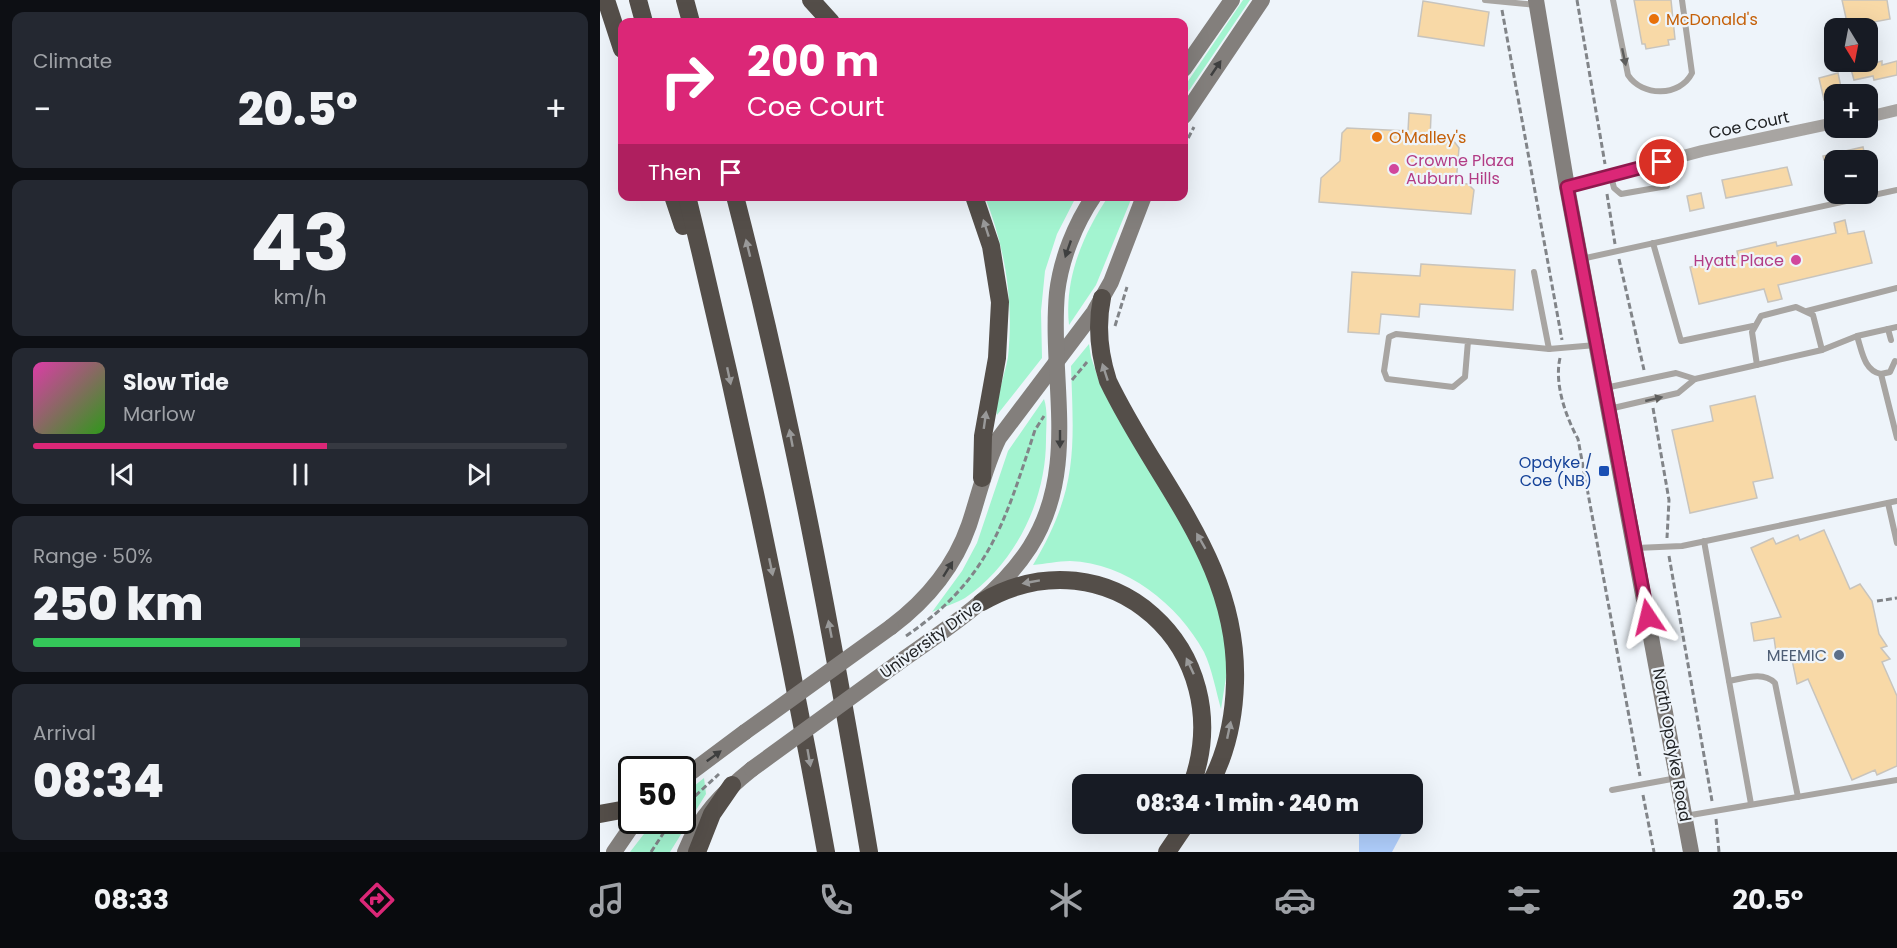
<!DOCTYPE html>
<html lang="en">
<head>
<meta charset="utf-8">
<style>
  body { margin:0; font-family:Poppins,sans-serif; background:#242831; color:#f1f3f6; height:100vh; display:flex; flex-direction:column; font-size:22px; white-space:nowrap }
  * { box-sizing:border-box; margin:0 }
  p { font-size:20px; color:#9ea1a6 }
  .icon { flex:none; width:33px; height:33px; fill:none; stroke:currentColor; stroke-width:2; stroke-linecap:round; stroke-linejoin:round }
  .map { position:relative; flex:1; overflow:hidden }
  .drawer { display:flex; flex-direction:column; gap:12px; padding:12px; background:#0d0f14; width:600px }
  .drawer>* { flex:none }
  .guide { position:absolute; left:18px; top:18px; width:570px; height:183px; border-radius:12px; box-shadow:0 6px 24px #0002; background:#db2777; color:#fff; overflow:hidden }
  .needle { width:39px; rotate:170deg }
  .fabs { position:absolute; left:1224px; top:18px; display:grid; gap:12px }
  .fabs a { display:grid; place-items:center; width:54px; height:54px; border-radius:12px; background:#171b24; box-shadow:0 6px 24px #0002; font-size:30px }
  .speed { position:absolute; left:18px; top:756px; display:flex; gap:12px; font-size:30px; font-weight:700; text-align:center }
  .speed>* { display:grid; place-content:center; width:78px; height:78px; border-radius:50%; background:#171b24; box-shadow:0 6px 24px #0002; line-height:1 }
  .speed .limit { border:3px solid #111; border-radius:9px; background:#fff; color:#111 }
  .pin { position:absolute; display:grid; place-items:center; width:51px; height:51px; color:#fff; margin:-26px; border:3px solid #fff; border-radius:50%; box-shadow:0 2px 6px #0007 }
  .me { position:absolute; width:66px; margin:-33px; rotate:350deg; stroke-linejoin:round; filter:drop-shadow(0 0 4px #0008) }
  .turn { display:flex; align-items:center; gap:21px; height:126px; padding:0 30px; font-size:27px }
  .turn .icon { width:78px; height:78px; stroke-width:2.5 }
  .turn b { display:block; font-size:42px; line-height:51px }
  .then { display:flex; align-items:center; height:57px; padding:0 30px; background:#0003; gap:12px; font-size:22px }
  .big { font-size:45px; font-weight:800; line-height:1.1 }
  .drawer .widget { flex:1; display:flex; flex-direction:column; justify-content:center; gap:9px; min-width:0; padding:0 21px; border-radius:12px; background:#242831 }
  .drawer .dial { align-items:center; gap:0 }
  .dial b { font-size:78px; line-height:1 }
  .song { display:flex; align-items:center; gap:18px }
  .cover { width:72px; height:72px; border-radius:9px; background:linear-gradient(135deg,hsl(320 70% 55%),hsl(110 70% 35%)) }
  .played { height:6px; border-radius:3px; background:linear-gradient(90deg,#db2777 55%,#363941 55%) }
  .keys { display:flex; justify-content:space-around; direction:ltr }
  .heat { display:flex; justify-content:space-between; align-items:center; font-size:33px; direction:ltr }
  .charge { height:9px; border-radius:4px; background:linear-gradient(90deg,#34c759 50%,#363941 0) }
  .trip { position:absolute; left:472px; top:774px; width:351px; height:60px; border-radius:12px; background:#171b24; box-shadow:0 6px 24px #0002; font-weight:800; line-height:60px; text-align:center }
  .tab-bar { display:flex; height:96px; justify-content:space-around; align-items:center; background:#090b0e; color:#9ea1a6 }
  .tab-bar .icon { width:42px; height:42px }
  .tab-bar .current { color:#db2777 }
  .tab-bar b { font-size:27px; color:#f1f3f6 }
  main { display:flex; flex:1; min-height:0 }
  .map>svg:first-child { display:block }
</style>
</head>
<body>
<main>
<section class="drawer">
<div class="widget"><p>Climate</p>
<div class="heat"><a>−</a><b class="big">20.5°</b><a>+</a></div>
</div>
<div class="widget dial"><b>43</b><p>km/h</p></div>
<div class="widget">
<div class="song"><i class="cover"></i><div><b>Slow Tide</b><p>Marlow</p></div></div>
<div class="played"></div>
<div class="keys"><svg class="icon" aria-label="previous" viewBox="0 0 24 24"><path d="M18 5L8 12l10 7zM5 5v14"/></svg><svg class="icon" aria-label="pause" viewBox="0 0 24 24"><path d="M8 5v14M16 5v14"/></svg><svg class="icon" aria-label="next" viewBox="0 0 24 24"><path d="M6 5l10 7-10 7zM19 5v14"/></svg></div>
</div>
<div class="widget"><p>Range · 50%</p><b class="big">250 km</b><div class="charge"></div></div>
<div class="widget"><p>Arrival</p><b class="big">08:34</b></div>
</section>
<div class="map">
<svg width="1297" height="852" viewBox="0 0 1297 852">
  <rect width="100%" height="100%" fill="#eef4fa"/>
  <g fill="#a3f4d0">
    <path d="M643 0H650L584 98V87Z"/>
    <path d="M385 197H476L457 234 445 271 441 311 442 358 397 415C394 406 406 370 408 357 414 301 405 248 385 197Z"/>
    <path d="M508 197H532L496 285 469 325C464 279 483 234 508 197Z"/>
    <path d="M489 344 491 357 500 384 605 564 625 631 627 671 621 709C616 691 612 669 604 652 578 604 526 563 470 561 458 561 445 564 433 565 478 489 474 450 471 366Z"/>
    <path d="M444 399C448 410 446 427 446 440 446 500 416 563 365 598 357 603 343 607 332 612L362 571 377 543 408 451Z"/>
    <path d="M104 778 106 794 70 852H30L54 821 82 820 83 795Z"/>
  </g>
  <path fill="#b0cffd" d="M759 824H807L792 852H759Z"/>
  <g fill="#f8d9a7" stroke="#c8c4bd" stroke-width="1.5">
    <path d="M1034 0H1071L1075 39 1068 40 1069 45 1046 49 1045 44H1042Z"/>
    <path d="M1242 0H1287L1290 19 1248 27Z"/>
    <path d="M823 1 889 12 884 46 818 36Z"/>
    <path d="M1282 61V65L1297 61V75L1274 80 1273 76 1254 80 1251 69Z"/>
    <path d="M1238 73 1242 92 1224 100 1219 78Z"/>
    <path d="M809 113 831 115 830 139 853 140 859 148 856 183 868 184 874 190 871 214 719 202 721 178 740 161 742 133 747 128 808 131Z"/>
    <path d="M1263 147 1266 160H1224L1223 156Z"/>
    <path d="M1187 167 1192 185 1126 198 1122 180Z"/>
    <path d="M1101 193 1104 208 1090 211 1087 196Z"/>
    <path d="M1245 220 1248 234 1264 231 1272 263 1178 285 1182 299 1168 302 1164 289 1099 304 1090 267 1138 256 1137 251 1176 242 1177 246 1236 233 1234 223Z"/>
    <path d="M821 264 915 270 913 310 820 304 819 317 781 314 779 334 748 332 752 272 820 276Z"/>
    <path d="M1155 396 1173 478 1153 482 1157 498 1090 513 1072 430 1113 421 1110 406Z"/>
    <path d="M1224 530 1250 589 1260 584 1272 601 1279 634 1287 646 1281 648 1290 659 1282 662 1297 696V766L1277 775 1275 770 1252 780 1208 679 1197 684 1190 650 1176 652 1174 638 1154 641 1151 623 1181 617 1151 548 1173 538 1176 544 1198 535 1200 540Z"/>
  </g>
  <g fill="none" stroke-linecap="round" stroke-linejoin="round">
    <g stroke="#818488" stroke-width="3" stroke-dasharray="6 3" stroke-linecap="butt">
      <path d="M977 0 1005 164"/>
      <path d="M902 10 962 340"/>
      <path d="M584 146 594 127"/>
      <path d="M1007 194 1015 244"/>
      <path d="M1019 259 1044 370"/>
      <path d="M515 326 527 287"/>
      <path d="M960 358C954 384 966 417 978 439L1040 776"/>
      <path d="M472 380 487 362"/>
      <path d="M1053 408 1069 500 1067 538"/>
      <path d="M1069 556 1112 801"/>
      <path d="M1277 601 1297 598"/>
      <path d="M306 636C390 579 405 521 435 430L444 416"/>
      <path d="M1043 795 1054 852"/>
      <path d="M82 808 119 774"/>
      <path d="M1116 819 1119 852"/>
      <path d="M51 852 72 820"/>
    </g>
    <g stroke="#a8a5a2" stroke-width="6">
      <path d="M885 0 936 5"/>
      <path d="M1013 0 1028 75C1042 97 1080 97 1092 73L1082 0"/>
      <path d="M1011 176 1014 188 1021 194 1067 186 1062 162"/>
      <path d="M1053 243 1081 341 1153 326"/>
      <path d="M981 259 1297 190"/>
      <path d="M934 272 949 349 996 345"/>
      <path d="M1207 311 1297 288"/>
      <path d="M1288 329 1291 340"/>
      <path d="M1257 336C1262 351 1264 371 1281 374L1297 438"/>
      <path d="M868 341 865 377 853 387 787 379 784 371 789 337 796 334 949 349"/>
      <path d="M1157 365 1152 332 1161 316 1196 307 1213 315 1222 350"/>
      <path d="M1281 374 1290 372 1295 361"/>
      <path d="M1005 388 1076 373 1095 379"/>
      <path d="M1009 409 1078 393 1095 379 1222 350 1257 336 1297 327"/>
      <path d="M1288 503 1297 543"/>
      <path d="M1104 541 1151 804"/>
      <path d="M1036 548 1082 546 1297 501"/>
      <path d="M1129 681C1145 678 1163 671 1175 683L1198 797"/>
      <path d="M1012 790 1077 778"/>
      <path d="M1085 816 1297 780"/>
    </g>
    <g stroke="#a8a5a2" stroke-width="12">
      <path d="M1268 117 1297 110"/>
      <path d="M967 187 1102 151 1234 123"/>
    </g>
    <g stroke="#837f7c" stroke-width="16">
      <path d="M936 0 967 187 1091 852"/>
      <path d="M584 69 632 0"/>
      <path d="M584 116 662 0"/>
      <path d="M291 627C327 600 354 568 369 525 379 495 385 466 399 438L494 312 511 282 544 196"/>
      <path d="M298 663C346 629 398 597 430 547 480 468 449 379 457 293 461 259 475 224 494 196"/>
      <path d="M82 779 145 732"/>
      <path d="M14 852 36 820"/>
      <path d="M85 852C99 817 123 792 152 769"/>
    </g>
    <g stroke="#544e49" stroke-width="18">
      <path d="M6 0 22 49"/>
      <path d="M38 0 44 22"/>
      <path d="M85 0 91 22"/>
      <path d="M211 0 231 22"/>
      <path d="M73 196 83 226"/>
      <path d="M87 196C140 414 186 632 226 852"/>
      <path d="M135 196C191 413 232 632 269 852"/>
      <path d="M374 196 391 246 400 302 397 358 383 436 382 478"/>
      <path d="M502 298C496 327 499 353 508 381 557 484 639 562 635 683 634 718 626 754 610 784"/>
      <path d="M382 602C509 529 640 650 592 784"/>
      <path d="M0 814 32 808"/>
      <path d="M97 852 112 814 132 785"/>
      <path d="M567 852 586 824"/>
    </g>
    <g stroke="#837f7c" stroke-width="16">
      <path d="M145 732 291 627"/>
      <path d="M152 769 298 663"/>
    </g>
  </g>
  <defs><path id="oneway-solid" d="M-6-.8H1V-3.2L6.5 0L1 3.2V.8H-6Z" transform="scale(1.5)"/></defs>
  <g fill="#5e5e5d">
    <use href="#oneway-solid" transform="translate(1024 57) rotate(78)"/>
    <use href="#oneway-solid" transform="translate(1054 399) rotate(-13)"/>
  </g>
  <g fill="#3e3f3f">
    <use href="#oneway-solid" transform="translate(616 68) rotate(-56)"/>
    <use href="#oneway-solid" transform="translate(468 249) rotate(109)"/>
    <use href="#oneway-solid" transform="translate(460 439) rotate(90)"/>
    <use href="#oneway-solid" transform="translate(348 569) rotate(-58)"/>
    <use href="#oneway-solid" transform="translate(114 756) rotate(-36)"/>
  </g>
  <g fill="#999">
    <use href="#oneway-solid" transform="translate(386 228) rotate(-108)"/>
    <use href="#oneway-solid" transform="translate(148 248) rotate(-104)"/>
    <use href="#oneway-solid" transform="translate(505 372) rotate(-108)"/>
    <use href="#oneway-solid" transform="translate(129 376) rotate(78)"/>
    <use href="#oneway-solid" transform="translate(385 420) rotate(-82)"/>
    <use href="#oneway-solid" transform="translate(191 438) rotate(-101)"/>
    <use href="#oneway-solid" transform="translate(601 541) rotate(-120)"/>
    <use href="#oneway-solid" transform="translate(171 567) rotate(78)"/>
    <use href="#oneway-solid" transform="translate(431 582) rotate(170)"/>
    <use href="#oneway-solid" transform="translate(230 629) rotate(-101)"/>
    <use href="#oneway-solid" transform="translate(590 666) rotate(-115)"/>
    <use href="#oneway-solid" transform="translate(629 730) rotate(-78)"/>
    <use href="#oneway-solid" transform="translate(209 758) rotate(80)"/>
  </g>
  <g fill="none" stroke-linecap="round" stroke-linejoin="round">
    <g stroke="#8e194d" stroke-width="15">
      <path id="route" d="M1048 617 967 187 1062 162"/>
    </g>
    <use href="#route" stroke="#db2777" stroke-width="10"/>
  </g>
  <g fill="#e8710a" stroke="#eef4fa" stroke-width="2">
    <circle cx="1054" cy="19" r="6"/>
    <circle cx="777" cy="137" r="6"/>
  </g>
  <g fill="#d1479c" stroke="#eef4fa" stroke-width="2">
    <circle cx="794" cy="169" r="6"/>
    <circle cx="1196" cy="260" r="6"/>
  </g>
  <rect fill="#1a4fb4" stroke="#eef4fa" stroke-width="2" x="998" y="465" width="12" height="12" rx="3"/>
  <circle fill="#5c6f8a" stroke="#eef4fa" stroke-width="2" cx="1239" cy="655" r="6"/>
  <g text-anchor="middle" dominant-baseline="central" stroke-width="4.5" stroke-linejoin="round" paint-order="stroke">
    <g font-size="16" fill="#c56008" stroke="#eef4fa" text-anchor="start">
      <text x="1066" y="19">McDonald's</text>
      <text x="789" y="137">O'Malley's</text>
    </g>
    <g font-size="16" fill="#212325" stroke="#eef4fa">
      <text transform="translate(1149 125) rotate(-12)">Coe Court</text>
      <text transform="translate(331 639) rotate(-36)">University Drive</text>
      <text transform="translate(1072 745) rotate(80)">North Opdyke Road</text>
    </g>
    <g font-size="16" fill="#b23c85" stroke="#eef4fa" text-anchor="start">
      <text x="806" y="160">Crowne Plaza<tspan x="806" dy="18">Auburn Hills</tspan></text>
      <text x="1184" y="260" text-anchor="end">Hyatt Place</text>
    </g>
    <g font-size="16" fill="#164399" stroke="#eef4fa" text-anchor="end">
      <text x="992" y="462">Opdyke /<tspan x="992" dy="18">Coe (NB)</tspan></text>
    </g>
    <g font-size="16" fill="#4e5e75" stroke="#eef4fa" text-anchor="end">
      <text x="1227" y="655">MEEMIC</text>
    </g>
  </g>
</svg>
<div class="fabs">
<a><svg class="needle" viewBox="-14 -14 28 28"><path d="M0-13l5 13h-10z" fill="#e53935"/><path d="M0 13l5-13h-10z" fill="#9ea1a6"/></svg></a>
<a>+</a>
<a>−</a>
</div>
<div class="speed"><div class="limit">50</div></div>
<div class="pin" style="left:1062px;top:162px;background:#d93025"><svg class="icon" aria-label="arrive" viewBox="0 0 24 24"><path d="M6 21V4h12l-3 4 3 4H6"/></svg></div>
<svg class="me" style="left:1048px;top:617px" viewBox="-20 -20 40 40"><path d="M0-17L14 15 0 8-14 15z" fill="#db2777" stroke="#fff" stroke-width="4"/></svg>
<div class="trip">08:34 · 1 min · 240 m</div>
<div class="guide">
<div class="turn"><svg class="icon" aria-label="right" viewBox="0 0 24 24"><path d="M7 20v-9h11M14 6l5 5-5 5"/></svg><div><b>200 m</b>Coe Court</div></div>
<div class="then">Then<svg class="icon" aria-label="arrive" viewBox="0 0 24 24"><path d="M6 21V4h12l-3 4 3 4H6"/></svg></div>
</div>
</div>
</main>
<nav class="tab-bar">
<b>08:33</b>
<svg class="icon current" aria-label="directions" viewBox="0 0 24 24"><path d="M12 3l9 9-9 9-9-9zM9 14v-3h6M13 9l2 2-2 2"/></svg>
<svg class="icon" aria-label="music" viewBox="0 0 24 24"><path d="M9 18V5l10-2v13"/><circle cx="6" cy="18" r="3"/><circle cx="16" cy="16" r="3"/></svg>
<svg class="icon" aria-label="phone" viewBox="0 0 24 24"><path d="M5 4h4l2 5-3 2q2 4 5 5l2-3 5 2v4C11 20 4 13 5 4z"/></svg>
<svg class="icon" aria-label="climate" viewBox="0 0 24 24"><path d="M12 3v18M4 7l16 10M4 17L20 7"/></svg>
<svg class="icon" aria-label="car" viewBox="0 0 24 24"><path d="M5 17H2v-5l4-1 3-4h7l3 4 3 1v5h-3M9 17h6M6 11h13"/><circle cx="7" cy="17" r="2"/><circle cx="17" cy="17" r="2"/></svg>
<svg class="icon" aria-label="filters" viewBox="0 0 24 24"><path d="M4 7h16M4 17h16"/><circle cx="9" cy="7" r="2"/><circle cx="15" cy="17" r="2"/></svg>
<b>20.5°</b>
</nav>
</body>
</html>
